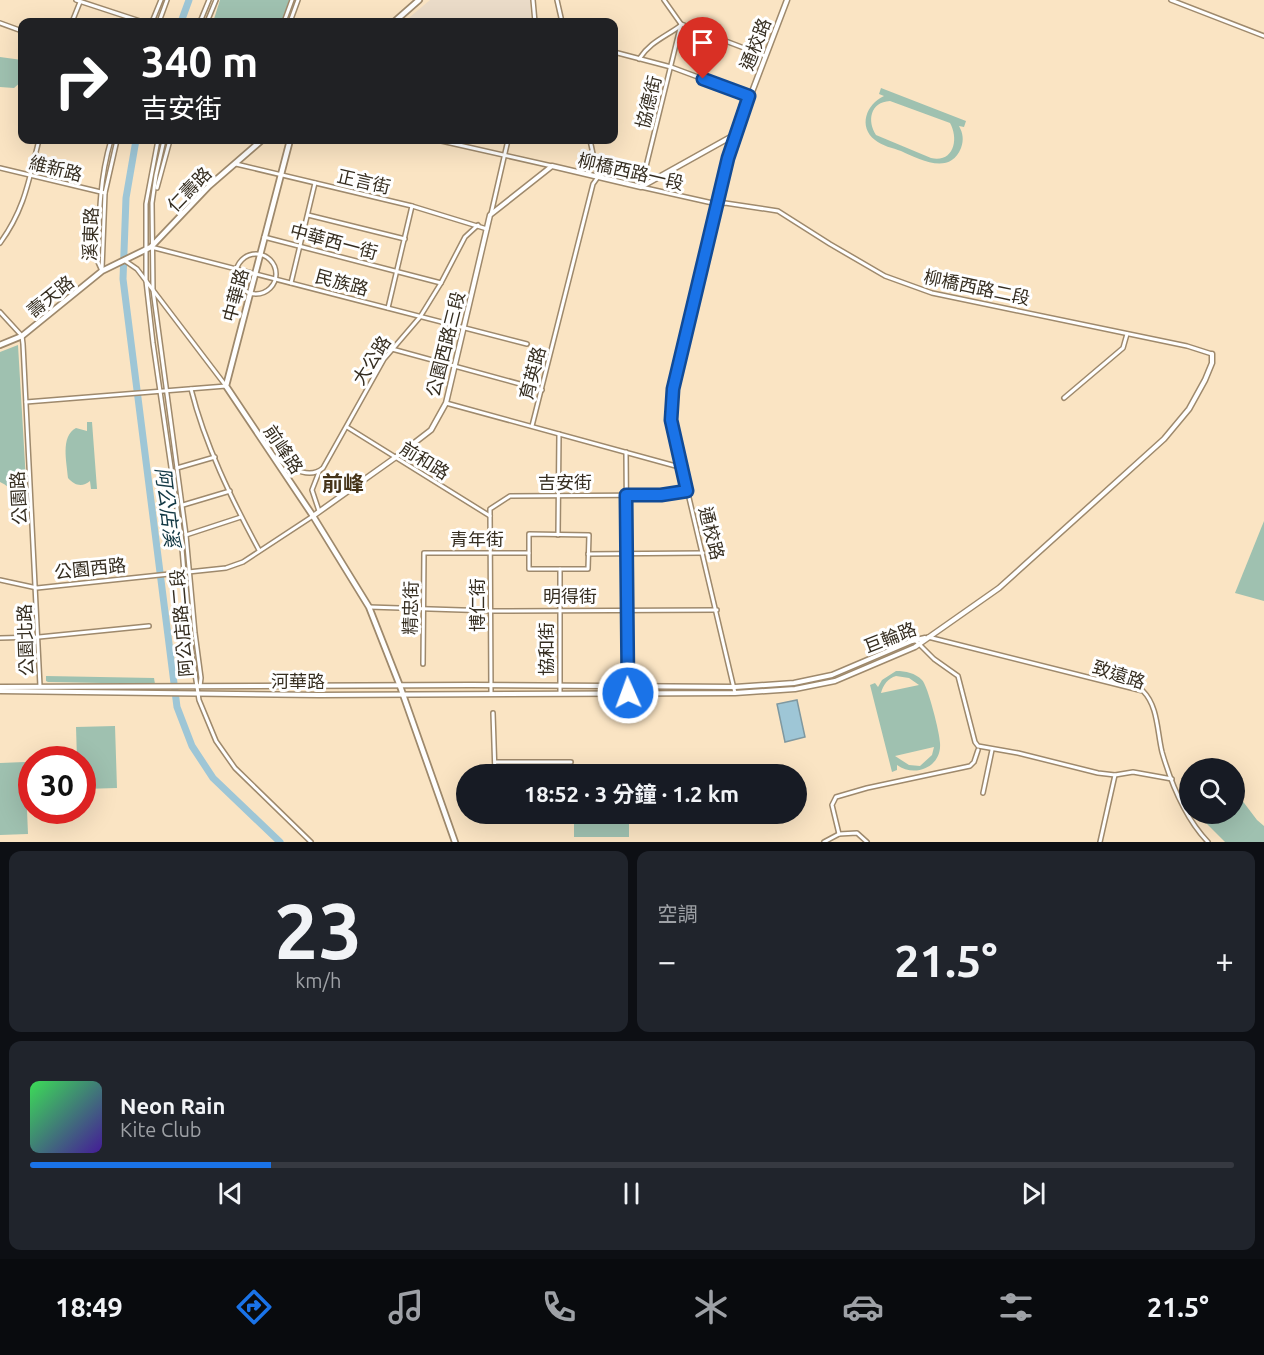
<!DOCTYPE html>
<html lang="zh-TW">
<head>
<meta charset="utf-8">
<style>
  body { margin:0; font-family:Ubuntu,"Noto Sans TC",sans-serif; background:#20242c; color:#f1f3f6; height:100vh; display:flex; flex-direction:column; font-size:22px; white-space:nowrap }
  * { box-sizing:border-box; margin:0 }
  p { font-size:20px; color:#9ea1a6 }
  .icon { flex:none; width:33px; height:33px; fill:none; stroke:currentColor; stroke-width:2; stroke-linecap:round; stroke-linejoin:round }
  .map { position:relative; height:842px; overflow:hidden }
  .sheet { display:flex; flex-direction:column; gap:9px; padding:9px; background:#0d0f14; flex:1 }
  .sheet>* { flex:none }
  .guide { position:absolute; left:18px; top:18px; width:600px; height:126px; border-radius:12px; box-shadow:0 6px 24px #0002; background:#202124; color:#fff; overflow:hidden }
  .buttons { position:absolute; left:1179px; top:758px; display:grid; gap:12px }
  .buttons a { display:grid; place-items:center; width:66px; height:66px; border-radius:50%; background:#171b24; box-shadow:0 6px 24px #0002; font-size:30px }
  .speed { position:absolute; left:18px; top:746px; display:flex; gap:12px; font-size:30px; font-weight:700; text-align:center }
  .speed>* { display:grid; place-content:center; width:78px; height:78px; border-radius:50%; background:#171b24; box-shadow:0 6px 24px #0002; line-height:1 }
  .speed .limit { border:9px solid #d22; background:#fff; color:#111 }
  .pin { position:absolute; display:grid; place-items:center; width:51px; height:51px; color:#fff; margin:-62px -26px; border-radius:50% 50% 50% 0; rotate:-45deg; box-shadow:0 0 6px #0007 }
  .pin .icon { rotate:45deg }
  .me { position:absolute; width:66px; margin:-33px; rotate:358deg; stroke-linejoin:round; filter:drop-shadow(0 0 4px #0008) }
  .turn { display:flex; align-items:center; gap:21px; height:126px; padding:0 24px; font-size:27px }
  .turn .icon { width:78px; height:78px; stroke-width:2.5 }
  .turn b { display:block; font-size:42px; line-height:51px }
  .big { font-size:45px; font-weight:700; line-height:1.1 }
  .sheet .tile { flex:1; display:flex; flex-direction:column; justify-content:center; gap:9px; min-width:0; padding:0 21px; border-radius:12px; background:#20242c }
  .sheet .dial { align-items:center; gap:0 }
  .dial b { font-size:78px; line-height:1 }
  .song { display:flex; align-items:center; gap:18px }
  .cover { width:72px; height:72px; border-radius:9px; background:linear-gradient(135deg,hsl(130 70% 55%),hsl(260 70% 35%)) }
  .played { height:6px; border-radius:3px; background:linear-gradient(90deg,#1a73e8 20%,#363941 20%) }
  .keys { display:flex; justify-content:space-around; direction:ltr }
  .heat { display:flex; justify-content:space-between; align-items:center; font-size:33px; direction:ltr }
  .sheet .tiles { flex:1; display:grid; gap:9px; grid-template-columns:1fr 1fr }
  .tile:last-child { grid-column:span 2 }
  .trip { position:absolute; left:456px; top:764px; width:351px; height:60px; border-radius:30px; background:#171b24; box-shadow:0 6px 24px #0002; font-weight:700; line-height:60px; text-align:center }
  .tab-bar { display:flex; height:96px; justify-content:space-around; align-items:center; background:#090b0e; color:#9ea1a6 }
  .tab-bar .icon { width:42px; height:42px }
  .tab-bar .active { color:#1a73e8 }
  .tab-bar b { font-size:27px; color:#f1f3f6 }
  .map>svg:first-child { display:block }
</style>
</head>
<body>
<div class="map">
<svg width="1264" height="842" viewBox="0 0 1264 842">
  <rect width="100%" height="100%" fill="#fae4c3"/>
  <path fill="#eadbc8" d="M430 0H530L531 22H404Z"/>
  <g fill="#9fc1b0" fill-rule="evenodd">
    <path d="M220 0H289L282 22H213Z"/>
    <path d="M0 57 22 60V65H20L22 71V81L14 88 0 87Z"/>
    <path d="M881 88 966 121 964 127 959 126C963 133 964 140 961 148 950 176 919 159 901 151 893 148 882 146 875 140 858 127 866 104 884 96L879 94ZM890 101 950 123C959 139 954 163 931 158L876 135C867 121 870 102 890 101Z"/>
    <path d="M18 345 27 498C8 495 14 488 0 482V352Z"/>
    <path d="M87 422H92L97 489H91L90 481C82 488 74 485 68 478 67 462 60 437 76 428L87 431Z"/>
    <path d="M1264 521V601L1235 593Z"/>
    <path d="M896 671C906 671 915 673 922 680 928 686 940 734 940 743 942 767 915 778 897 765V770L892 772 870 685 875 683 878 687 882 680ZM896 676 909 678 919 685 881 693C883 685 888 678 896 676ZM934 747 932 755 920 766 909 765 895 756Z"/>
    <path d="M46 676 154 678 155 684 48 682 46 681Z"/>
    <path d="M115 726 117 788 83 789 82 759H77L76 727Z"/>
    <path d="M25 762 28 834 0 835V763Z"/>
    <path d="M573 766H629V774H574Z"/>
    <path d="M1235 791 1257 820 1264 826V842H1225L1201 818 1200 813H1234Z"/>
    <rect x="574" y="813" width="55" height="24"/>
  </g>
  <path fill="#9ec6d6" stroke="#7f98a0" stroke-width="1.5" d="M797 700 805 737 785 742 777 704Z"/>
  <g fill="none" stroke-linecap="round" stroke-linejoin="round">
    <g stroke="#9ec6d6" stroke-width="7">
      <path d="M181 22 189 0"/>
      <path d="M136 140 126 198 123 279 177 707 192 746 213 778 280 842"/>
    </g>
    <g stroke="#9e896c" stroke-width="6">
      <g id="minor">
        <path d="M76 0 143 22"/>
        <path d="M533 0 535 22"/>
        <path d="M557 0 562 22"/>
        <path d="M664 0 681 24 765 56"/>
        <path d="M1171 0 1264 36"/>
        <path d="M72 22 80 2"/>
        <path d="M152 22 161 0"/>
        <path d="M159 22 167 0"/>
        <path d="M200 22 209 0"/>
        <path d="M207 22 216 0"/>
        <path d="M284 22 292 0"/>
        <path d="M290 22 298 0"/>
        <path d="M0 23 22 31"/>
        <path d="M681 24 641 187 717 204 725 203 778 211 830 244 885 276 932 293 1187 346 1212 354"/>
        <path d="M614 52 671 67 749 96"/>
        <path d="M639 59C650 42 665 37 680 26"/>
        <path d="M158 140 146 204V281L153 343 181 536 189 634 199 700 216 741 235 768 311 842"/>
        <path d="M164 140 156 175 152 203 153 290 186 535 195 633 201 678 200 686"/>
        <path d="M437 140 552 166"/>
        <path d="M236 164 412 206 487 229"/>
        <path d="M0 168 105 193"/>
        <path d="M157 188 170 140"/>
        <path d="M491 214 508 140"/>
        <path d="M308 215 405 239"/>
        <path d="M264 237 441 283"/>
        <path d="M0 243C25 209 29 179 39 140"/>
        <path d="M151 247 527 344"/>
        <circle cx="256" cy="274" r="20"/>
        <path d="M124 260 137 269 226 386"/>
        <path d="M102 269 105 193 117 140"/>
        <path d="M102 271 98 262C99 220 99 180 111 140"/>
        <path d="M291 283 315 183"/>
        <path d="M388 308 412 206"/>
        <path d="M0 312 22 336 23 344 40 686"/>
        <path d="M392 349 542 390"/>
        <path d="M191 389C205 445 232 500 259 550"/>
        <path d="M1064 398 1123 348 1127 334"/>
        <path d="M26 402 226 386"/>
        <path d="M446 403 683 468"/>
        <path d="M532 426 593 184 598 177 590 140"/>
        <path d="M347 427 490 516"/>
        <path d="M626 452 628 693"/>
        <path d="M275 458C289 466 308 481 323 468L384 359 420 317 441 283 465 237 478 225"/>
        <path d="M177 468 215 457"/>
        <path d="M319 472 312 490 319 511"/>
        <path d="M183 505 230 491"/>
        <path d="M529 534 589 535 588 569H529Z"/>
        <path d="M186 535 241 517"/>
        <path d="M558 535 559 434"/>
        <path d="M588 554 703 553"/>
        <path d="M0 580 37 588 226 568 243 562 313 516"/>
        <path d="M369 607 492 611 717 610"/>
        <path d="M928 637 1143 691C1158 706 1157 731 1162 752 1171 783 1185 818 1208 842"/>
        <path d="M0 638 39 637 149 626"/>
        <path d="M915 640 934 659 958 676 975 742 978 746 1018 753 1098 773 1115 775 1133 772 1172 779"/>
        <path d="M423 664 424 553H529"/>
        <path d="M491 693 490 509 510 496 661 495 687 491"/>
        <path d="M560 693V569"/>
        <path d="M735 693 674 434 671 420 673 389 728 158 736 134"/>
        <path d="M493 713 495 774"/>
        <path d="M495 762H571"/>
        <path d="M983 793 992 750"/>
        <path d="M839 834 832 805 836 797 867 788 970 766 974 762 978 750"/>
        <path d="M824 842 839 834 857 833 867 842"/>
        <path d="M1100 842 1115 775"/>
      </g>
    </g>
    <g stroke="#9e896c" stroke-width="7">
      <g id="tertiary">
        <path d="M313 516 396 457 431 430 446 403 490 215 552 166 641 187 736 134 787 0"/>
        <path d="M0 687 471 685 735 687 794 683 832 675 912 641 925 638"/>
        <path d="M0 691 319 695 735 693 795 689 835 681 915 647 999 588 1164 439 1189 409 1205 380 1212 363V354"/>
      </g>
    </g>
    <g stroke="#9e896c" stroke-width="8">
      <path id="secondary" d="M290 140 226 386 313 516 369 607 400 686 455 842"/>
    </g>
    <g stroke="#9e896c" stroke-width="8">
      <g id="primary">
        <path d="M394 22 419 0"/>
        <path d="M0 345 22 336 102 271 151 247 209 186 262 140"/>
      </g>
    </g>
    <use href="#minor" stroke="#fff" stroke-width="3"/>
    <use href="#tertiary" stroke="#fff" stroke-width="4"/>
    <use href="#secondary" stroke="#fff" stroke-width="4.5"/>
    <use href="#primary" stroke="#fff" stroke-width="4.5"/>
  </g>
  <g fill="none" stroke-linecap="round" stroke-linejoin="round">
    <g stroke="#114b97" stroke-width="15">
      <path id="route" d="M628 693 626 495H661L687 491 671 420 673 389 728 158 749 96 703 79"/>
    </g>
    <use href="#route" stroke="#1a73e8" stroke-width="10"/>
  </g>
  <g text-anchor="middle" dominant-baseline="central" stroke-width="6" stroke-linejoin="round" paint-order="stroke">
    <g font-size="18" fill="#362e21" stroke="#fff">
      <text transform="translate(755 44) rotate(-69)">通校路</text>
      <text transform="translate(648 102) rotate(-76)">協德街</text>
      <text transform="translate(56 168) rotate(14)">維新路</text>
      <text transform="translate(631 171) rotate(13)">柳橋西路一段</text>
      <text transform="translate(364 181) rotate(13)">正言街</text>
      <text transform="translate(189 189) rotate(-46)">仁壽路</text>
      <text transform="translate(90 234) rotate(-88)">溪東路</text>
      <text transform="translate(334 241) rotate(15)">中華西一街</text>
      <text transform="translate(342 282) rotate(15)">民族路</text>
      <text transform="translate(977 287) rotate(12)">柳橋西路二段</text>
      <text transform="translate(235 295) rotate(-75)">中華路</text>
      <text transform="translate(50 296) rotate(-39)">壽天路</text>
      <text transform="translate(445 344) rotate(-76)">公園西路三段</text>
      <text transform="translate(371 360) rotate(-57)">大公路</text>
      <text transform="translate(532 373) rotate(-75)">育英路</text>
      <text transform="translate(284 449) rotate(56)">前峰路</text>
      <text transform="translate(425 460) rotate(32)">前和路</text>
      <text x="565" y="482">吉安街</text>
      <text transform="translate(18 498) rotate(-93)">公園路</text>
      <text transform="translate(712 533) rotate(76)">通校路</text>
      <text x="477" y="539">青年街</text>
      <text transform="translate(90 568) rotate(-6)">公園西路</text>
      <text x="570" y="596">明得街</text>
      <text transform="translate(477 605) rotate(-90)">博仁街</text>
      <text transform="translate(410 608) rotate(-89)">精忠街</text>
      <text transform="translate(181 623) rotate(-95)">阿公店路二段</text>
      <text transform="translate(890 637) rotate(-21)">巨輪路</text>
      <text transform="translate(25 640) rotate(-92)">公園北路</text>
      <text transform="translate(546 649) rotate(-90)">協和街</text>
      <text transform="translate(1119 674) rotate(18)">致遠路</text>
      <text x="298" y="681">河華路</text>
    </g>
    <g font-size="20" font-style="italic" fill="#123844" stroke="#fff">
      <text transform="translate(168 507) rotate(83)">阿公店溪</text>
    </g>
    <g font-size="21" font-weight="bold" fill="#453318" stroke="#fff">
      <text x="343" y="483">前峰</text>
    </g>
  </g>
</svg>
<div class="buttons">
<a><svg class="icon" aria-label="search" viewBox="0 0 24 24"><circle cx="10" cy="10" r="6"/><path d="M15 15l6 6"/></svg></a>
</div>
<div class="speed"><div class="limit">30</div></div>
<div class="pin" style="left:703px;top:79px;background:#d93025"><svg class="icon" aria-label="arrive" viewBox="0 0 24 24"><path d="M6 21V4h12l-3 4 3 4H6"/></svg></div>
<svg class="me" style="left:628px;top:693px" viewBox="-20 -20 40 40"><circle r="17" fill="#1a73e8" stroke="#fff" stroke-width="3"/><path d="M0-11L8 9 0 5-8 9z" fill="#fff"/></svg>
<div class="trip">18:52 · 3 分鐘 · 1.2 km</div>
<div class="guide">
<div class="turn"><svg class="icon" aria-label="right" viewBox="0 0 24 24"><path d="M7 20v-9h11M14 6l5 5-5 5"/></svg><div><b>340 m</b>吉安街</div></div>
</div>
</div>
<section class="sheet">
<div class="tiles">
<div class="tile dial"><b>23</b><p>km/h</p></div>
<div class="tile"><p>空調</p>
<div class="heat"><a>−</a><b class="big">21.5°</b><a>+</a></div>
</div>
<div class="tile">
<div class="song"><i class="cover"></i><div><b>Neon Rain</b><p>Kite Club</p></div></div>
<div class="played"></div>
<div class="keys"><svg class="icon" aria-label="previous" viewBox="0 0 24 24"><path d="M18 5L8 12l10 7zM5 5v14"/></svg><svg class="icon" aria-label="pause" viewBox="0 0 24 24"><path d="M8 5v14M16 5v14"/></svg><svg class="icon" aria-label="next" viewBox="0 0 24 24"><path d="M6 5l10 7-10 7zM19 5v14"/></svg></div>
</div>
</div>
</section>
<nav class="tab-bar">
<b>18:49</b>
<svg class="icon active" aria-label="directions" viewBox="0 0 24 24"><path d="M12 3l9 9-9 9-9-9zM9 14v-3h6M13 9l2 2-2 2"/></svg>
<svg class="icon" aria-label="music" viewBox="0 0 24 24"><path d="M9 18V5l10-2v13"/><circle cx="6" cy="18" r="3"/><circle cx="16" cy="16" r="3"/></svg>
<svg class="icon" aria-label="phone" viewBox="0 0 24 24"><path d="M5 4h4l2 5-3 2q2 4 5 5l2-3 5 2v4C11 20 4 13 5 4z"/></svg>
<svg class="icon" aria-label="climate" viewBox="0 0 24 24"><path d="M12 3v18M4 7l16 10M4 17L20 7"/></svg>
<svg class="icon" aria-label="car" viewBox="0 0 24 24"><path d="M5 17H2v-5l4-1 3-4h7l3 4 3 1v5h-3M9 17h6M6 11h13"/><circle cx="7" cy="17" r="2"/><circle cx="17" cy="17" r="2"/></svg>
<svg class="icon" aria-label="filters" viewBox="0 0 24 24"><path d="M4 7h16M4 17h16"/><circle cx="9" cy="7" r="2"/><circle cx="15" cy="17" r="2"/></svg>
<b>21.5°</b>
</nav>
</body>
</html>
